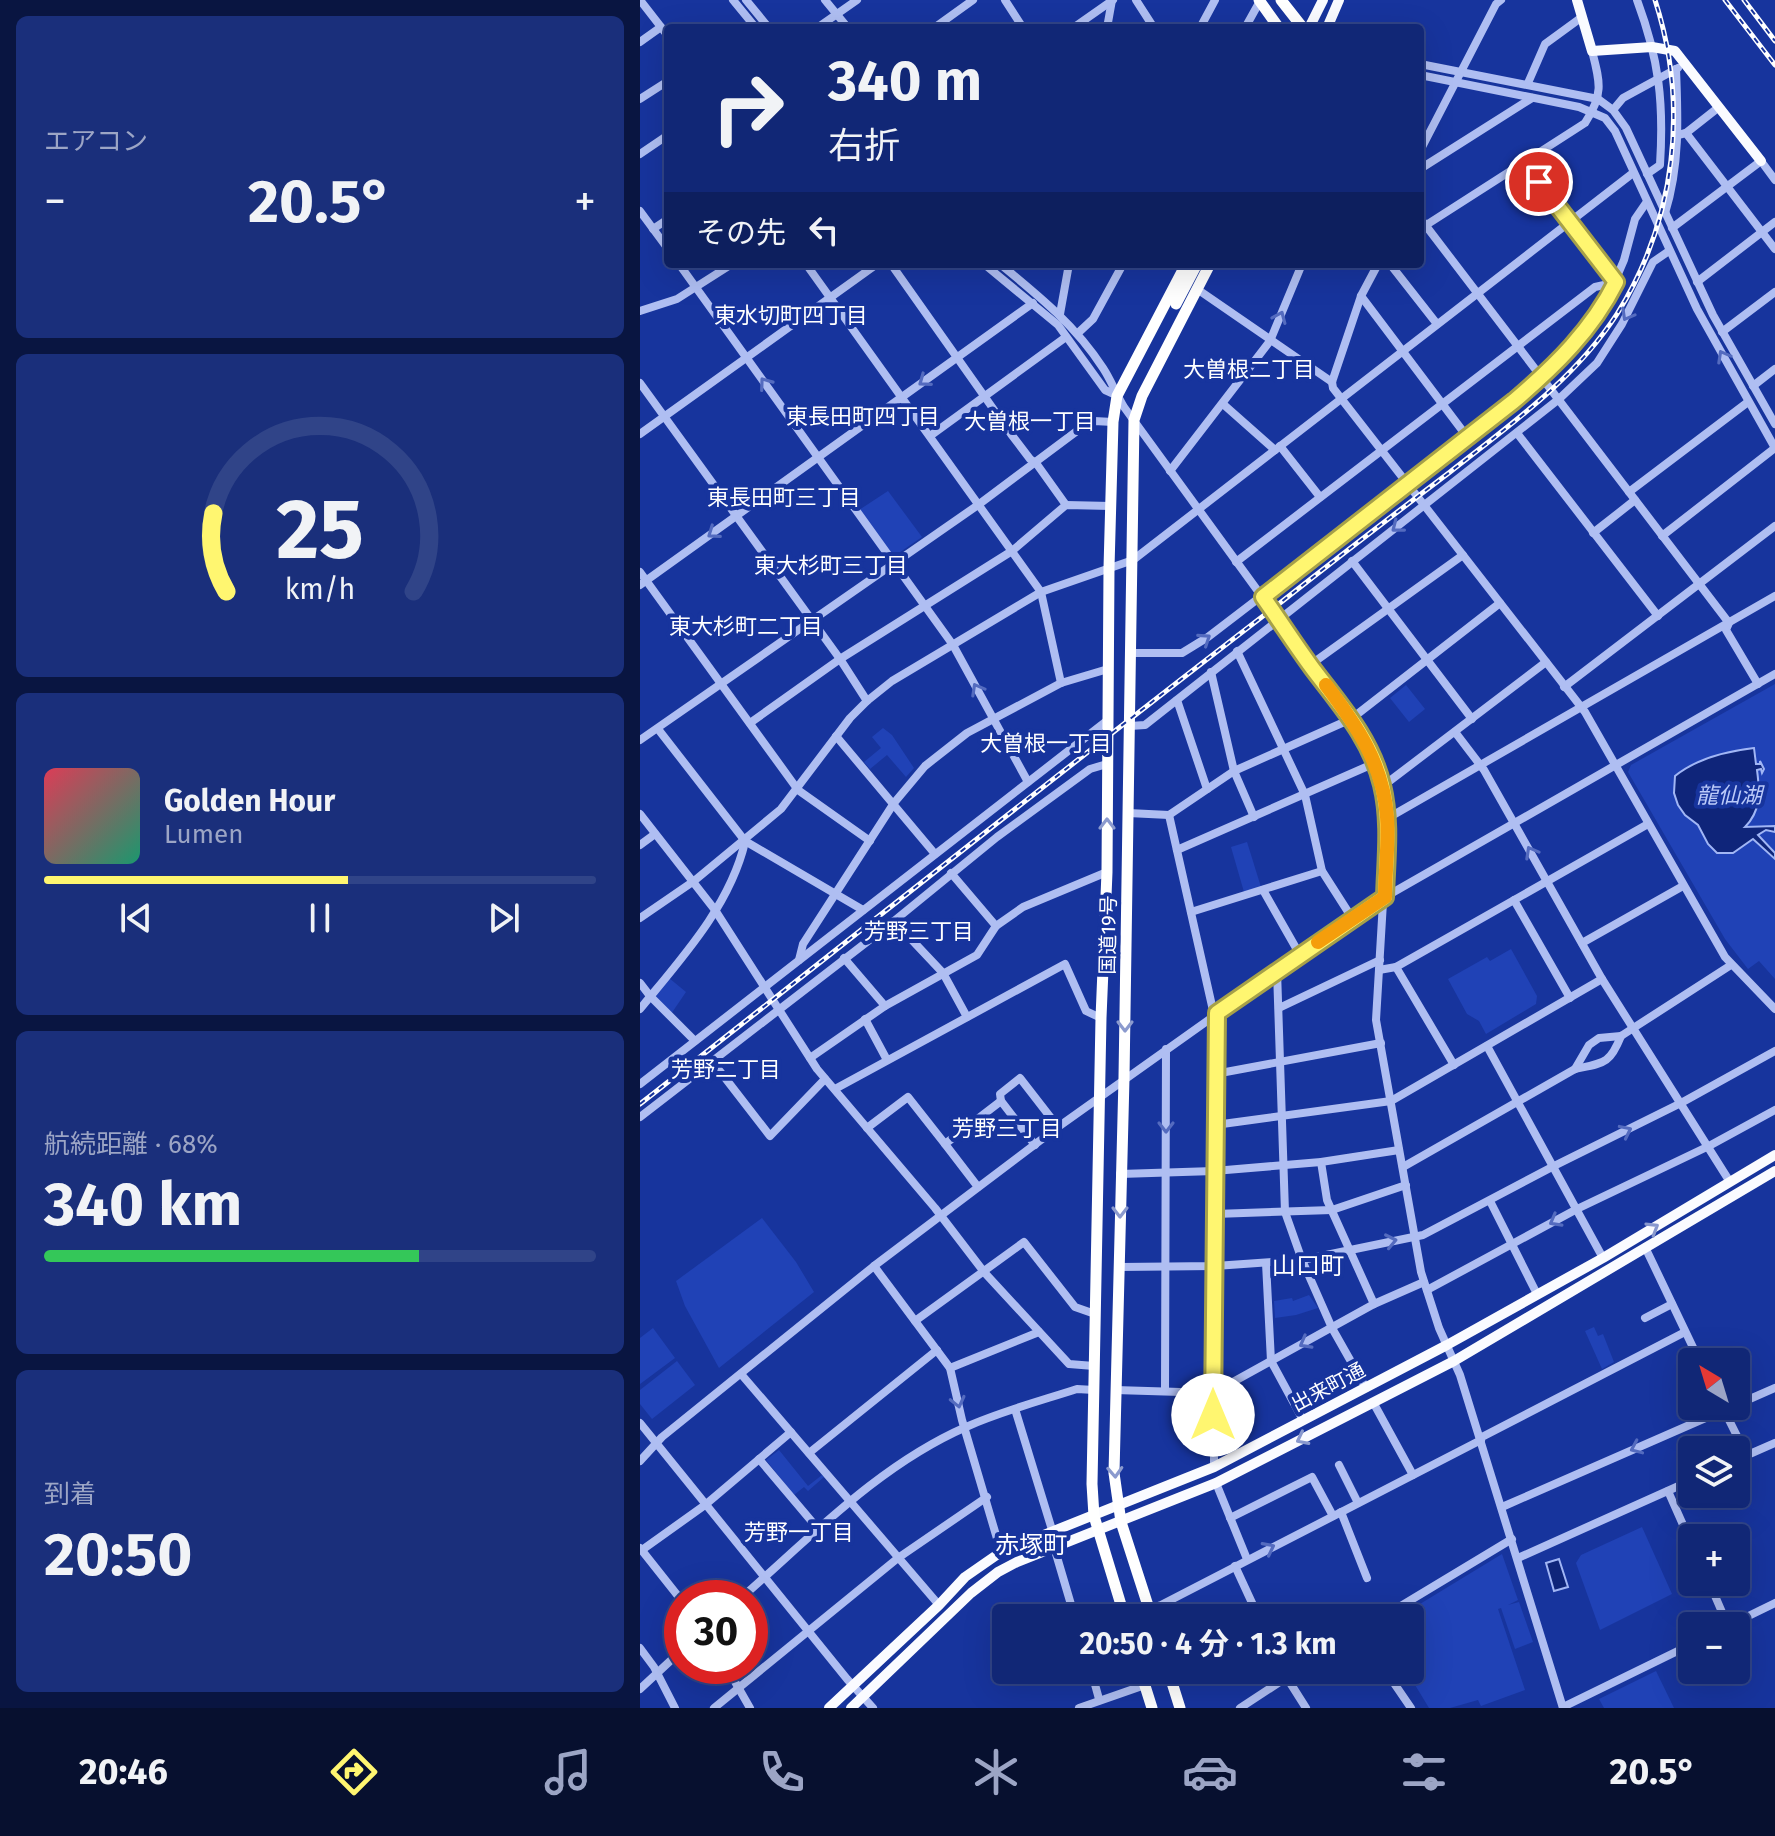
<!DOCTYPE html>
<html lang="ja">
<head>
<meta charset="utf-8">
<style>
  body { margin:0; font-family:"Fira Sans","Noto Sans JP",sans-serif; background:#1a2f7b; color:#f1f3f6; height:100vh; display:flex; flex-direction:column; font-size:30px; white-space:nowrap }
  * { box-sizing:border-box; margin:0 }
  p { font-size:26px; color:#9ca5c5 }
  .icon { flex:none; width:44px; height:44px; fill:none; stroke:currentColor; stroke-width:2; stroke-linecap:round; stroke-linejoin:round }
  .map { position:relative; flex:1; overflow:hidden }
  .sheet { display:flex; flex-direction:column; gap:16px; padding:16px; background:#091541; width:640px }
  .sheet>* { flex:none }
  .banner { position:absolute; left:24px; top:24px; width:760px; height:244px; border-radius:8px; box-shadow:0 8px 32px #0002,0 0 0 2px #304488; background:#112776; color:#f1f3f6; overflow:hidden }
  .needle { width:52px; rotate:322deg }
  .fabs { position:absolute; left:1038px; top:1348px; display:grid; gap:16px }
  .fabs a { display:grid; place-items:center; width:72px; height:72px; border-radius:8px; background:#112776; box-shadow:0 8px 32px #0002,0 0 0 2px #304488; font-size:40px }
  .speed { position:absolute; left:24px; top:1580px; display:flex; gap:16px; font-size:40px; font-weight:700; text-align:center }
  .speed>* { display:grid; place-content:center; width:104px; height:104px; border-radius:50%; background:#112776; box-shadow:0 8px 32px #0002,0 0 0 2px #304488; line-height:1 }
  .speed .limit { border:12px solid #d22; background:#fff; color:#111 }
  .pin { position:absolute; display:grid; place-items:center; width:68px; height:68px; color:#fff; margin:-34px; border:4px solid #fff; border-radius:50%; box-shadow:0 2px 8px #0007 }
  .me { position:absolute; width:88px; margin:-44px; rotate:0deg; stroke-linejoin:round; filter:drop-shadow(0 0 6px #0008) }
  .turn { display:flex; align-items:center; gap:28px; height:168px; padding:0 32px; font-size:36px }
  .turn .icon { width:104px; height:104px; stroke-width:2.5 }
  .turn b { display:block; font-size:56px; line-height:68px }
  .then { display:flex; align-items:center; height:76px; padding:0 32px; background:#0003; gap:16px; font-size:30px }
  .big { font-size:60px; font-weight:700; line-height:1.1 }
  .sheet .tile { flex:1; display:flex; flex-direction:column; justify-content:center; gap:12px; min-width:0; padding:0 28px; border-radius:12px; background:#1a2f7b }
  .sheet .dial { align-items:center; gap:0 }
  .dial svg { height:208px; overflow:visible; fill:none; stroke:#304488; stroke-width:7; stroke-linecap:round; text-anchor:middle }
  .dial text { fill:#f1f3f6; stroke:none }
  .song { display:flex; align-items:center; gap:24px }
  .cover { width:96px; height:96px; border-radius:12px; background:linear-gradient(135deg,hsl(350 70% 55%),hsl(160 70% 35%)) }
  .played { height:8px; border-radius:4px; background:linear-gradient(90deg,#fff670 55%,#304488 55%) }
  .keys { display:flex; justify-content:space-around; direction:ltr }
  .heat { display:flex; justify-content:space-between; align-items:center; font-size:44px; direction:ltr }
  .charge { height:12px; border-radius:6px; background:linear-gradient(90deg,#34c759 68%,#304488 0) }
  .trip { position:absolute; left:352px; top:1604px; width:432px; height:80px; border-radius:8px; background:#112776; box-shadow:0 8px 32px #0002,0 0 0 2px #304488; font-weight:700; line-height:80px; text-align:center }
  .tabs { display:flex; height:128px; justify-content:space-around; align-items:center; background:#07102f; color:#9ca5c5 }
  .tabs .icon { width:56px; height:56px }
  .tabs .current { color:#fff670 }
  .tabs b { font-size:36px; color:#f1f3f6 }
  main { display:flex; flex:1; min-height:0 }
  .map>svg:first-child { display:block }
</style>
</head>
<body>
<main>
<section class="sheet">
<div class="tile"><p>エアコン</p>
<div class="heat"><a>−</a><b class="big">20.5°</b><a>+</a></div>
</div>
<div class="tile dial"><svg viewBox="0 0 100 80">
<path d="M14 69A42 42 0 1 1 86 69"/>
<path d="M14 69A42 42 0 0 1 9 39" stroke="#fff670"/>
<text x="50" y="56" font-size="32" font-weight="700">25</text>
<text x="50" y="72" font-size="11">km/h</text>
</svg></div>
<div class="tile">
<div class="song"><i class="cover"></i><div><b>Golden Hour</b><p>Lumen</p></div></div>
<div class="played"></div>
<div class="keys"><svg class="icon" aria-label="previous" viewBox="0 0 24 24"><path d="M18 5L8 12l10 7zM5 5v14"/></svg><svg class="icon" aria-label="pause" viewBox="0 0 24 24"><path d="M8 5v14M16 5v14"/></svg><svg class="icon" aria-label="next" viewBox="0 0 24 24"><path d="M6 5l10 7-10 7zM19 5v14"/></svg></div>
</div>
<div class="tile"><p>航続距離 · 68%</p><b class="big">340 km</b><div class="charge"></div></div>
<div class="tile"><p>到着</p><b class="big">20:50</b></div>
</section>
<div class="map">
<svg width="1135" height="1708" viewBox="0 0 1135 1708">
  <rect width="100%" height="100%" fill="#17349d"/>
  <g fill="#2042b6">
    <path d="M248 491 282 537 253 557 219 510Z"/>
    <path d="M1135 684V979L1119 961 1108 969 1085 939 988 772 991 765Z"/>
    <path d="M766 685 785 709 769 722 750 698Z"/>
    <path d="M243 728 252 735 274 768 266 777 247 755 230 769 224 762 241 748 232 737Z"/>
    <path d="M607 842 621 887 604 892 591 847Z"/>
    <path d="M871 949 897 996 896 1004 846 1034 839 1021 827 1014 808 979 847 957 850 961Z"/>
    <path d="M29 978 46 992 31 1014 16 999 15 995Z"/>
    <path d="M122 1218 156 1262 174 1292 79 1368 45 1306 36 1281Z"/>
    <path d="M669 1295 678 1308 656 1315 635 1318 634 1301 652 1298 653 1301Z"/>
    <path d="M954 1327 958 1336 963 1334 974 1362 962 1369 945 1331Z"/>
    <path d="M13 1328 35 1358 0 1384V1338Z"/>
    <path d="M37 1361 55 1385 12 1419 0 1404V1390Z"/>
    <path d="M139 1450 168 1486 182 1475 184 1477 168 1491 164 1487 154 1495 126 1460Z"/>
    <path d="M1002 1527 1032 1594 960 1630 936 1563 941 1555Z"/>
    <path d="M862 1554 878 1600 868 1605 879 1602 893 1642 875 1649 861 1608 858 1609 885 1690 841 1706 838 1700 810 1708H789L766 1670H770V1618H757Z"/>
    <path d="M1016 1671 1034 1708H964L959 1699Z"/>
  </g>
  <g fill="#0f257a" stroke="#a1b6f5" stroke-width="2">
    <path d="M1114 748 1116 764H1120V761L1124 769 1122 773 1121 769 1117 770C1120 792 1121 811 1105 827L1135 826V832L1126 830 1118 835 1135 853V859L1113 839 1093 853H1077L1068 844 1058 825 1045 815 1038 805 1034 793 1035 776C1056 759 1088 751 1114 748Z"/>
    <path d="M919 1559 928 1587 914 1591 906 1563Z"/>
  </g>
  <g fill="none" stroke-linecap="round" stroke-linejoin="round">
    <g stroke="#afbef2" stroke-width="8">
      <path d="M0 0 28 36"/>
      <path d="M93 0 116 28"/>
      <path d="M106 0 129 28"/>
      <path d="M185 0 208 28"/>
      <path d="M365 0 383 28"/>
      <path d="M496 0 514 28"/>
      <path d="M997 0C1019 59 1024 102 1020 165L1007 174"/>
      <path d="M177 28 217 0"/>
      <path d="M294 28 333 0"/>
      <path d="M433 28 473 0"/>
      <path d="M467 28 472 0"/>
      <path d="M560 28 575 0"/>
      <path d="M605 28 620 1"/>
      <path d="M0 42 21 27"/>
      <path d="M780 64 958 99 973 110 986 128 1073 315 1135 424"/>
      <path d="M780 75 939 107 965 118 975 131 1057 309 1135 448"/>
      <path d="M888 83 905 44 942 17"/>
      <path d="M0 99 28 81"/>
      <path d="M973 110 983 98 1038 68"/>
      <path d="M1046 133 1079 107"/>
      <path d="M1038 135 1046 133 1135 249"/>
      <path d="M780 151 856 4 861 0"/>
      <path d="M0 154 28 135"/>
      <path d="M883 163 976 282"/>
      <path d="M780 169 892 98"/>
      <path d="M0 211 28 249"/>
      <path d="M1025 213C1040 165 1038 118 1036 69"/>
      <path d="M780 218 1089 623 1086 630 1118 684"/>
      <path d="M1032 228 1121 161 1135 180"/>
      <path d="M13 229 28 219"/>
      <path d="M780 229 945 123C964 94 960 82 952 51"/>
      <path d="M39 264 313 645 388 782"/>
      <path d="M166 264 401 592 421 683"/>
      <path d="M251 264 371 434 390 459 396 463 426 505"/>
      <path d="M344 264 418 325 465 390 476 395"/>
      <path d="M360 264C399 296 435 325 463 368 471 380 476 394 484 407L711 719C732 751 742 781 748 818L736 1020 781 1272 799 1328 820 1375 923 1708"/>
      <path d="M738 264 721 296 692 382 693 388 945 712 1085 957 1135 1009"/>
      <path d="M750 264 797 324"/>
      <path d="M1057 282 1135 222"/>
      <path d="M557 289 692 382"/>
      <path d="M721 296 828 438"/>
      <path d="M0 311 37 299 92 264"/>
      <path d="M420 314 429 264"/>
      <path d="M1082 332 1135 292"/>
      <path d="M438 333 453 319 483 264"/>
      <path d="M0 383 200 659 227 701"/>
      <path d="M1113 386 1135 369"/>
      <path d="M583 404 635 450"/>
      <path d="M877 433 1018 616"/>
      <path d="M0 434 237 264"/>
      <path d="M290 436 426 337"/>
      <path d="M640 446 680 497"/>
      <path d="M530 471 630 341 662 264"/>
      <path d="M989 492 1108 402"/>
      <path d="M953 533 995 500"/>
      <path d="M1022 536 1135 448"/>
      <path d="M712 561 832 719"/>
      <path d="M596 562 955 287 964 285 972 288"/>
      <path d="M0 572 158 790 230 841"/>
      <path d="M0 585 393 303"/>
      <path d="M597 651 665 795 682 871 712 918"/>
      <path d="M491 653H542L568 637 828 438 913 368 948 327 972 288 984 260 995 219 1006 203"/>
      <path d="M670 665 823 555"/>
      <path d="M571 672 594 771 614 817"/>
      <path d="M924 687 1135 526"/>
      <path d="M537 700 567 789"/>
      <path d="M110 723 200 659 372 551 426 505 471 506"/>
      <path d="M490 726 505 725 919 399 957 363 982 324 1013 262 1029 251"/>
      <path d="M18 729 105 841 223 910"/>
      <path d="M815 732 844 770 962 979 1090 1182"/>
      <path d="M196 736 295 854"/>
      <path d="M0 740 338 505 445 425 454 421 473 422"/>
      <path d="M743 786 906 662"/>
      <path d="M488 813 529 815 594 771 711 719 860 603"/>
      <path d="M0 814 75 910 177 1069 295 1208 344 1272 429 1364 454 1366"/>
      <path d="M529 815 572 1006 577 1013 574 1171V1467"/>
      <path d="M748 818 1135 596"/>
      <path d="M0 845 15 834"/>
      <path d="M537 850 735 763"/>
      <path d="M311 873 356 926"/>
      <path d="M623 890 660 955"/>
      <path d="M874 900 930 998"/>
      <path d="M551 912 682 871"/>
      <path d="M0 918 54 881 141 809 210 718 227 701 252 681 401 592 493 560 993 173"/>
      <path d="M254 921 303 973 327 1017"/>
      <path d="M942 943 1043 886"/>
      <path d="M204 958 245 1006"/>
      <path d="M159 960 163 944 254 803 285 766 327 733 421 683 468 669"/>
      <path d="M756 967 814 1065"/>
      <path d="M739 970 756 967 1008 824"/>
      <path d="M637 971 645 1212 662 1260 692 1328 726 1388"/>
      <path d="M0 983 10 996 55 1041"/>
      <path d="M639 1008 740 960"/>
      <path d="M0 1009C41 959 90 906 105 842"/>
      <path d="M225 1019 247 1060"/>
      <path d="M847 1046 963 1258"/>
      <path d="M170 1058 245 1006 337 955 356 926 383 907 467 872"/>
      <path d="M72 1061 130 1136 185 1079"/>
      <path d="M935 1069 949 1045 959 1038 981 1036 1091 965"/>
      <path d="M575 1074 741 1043"/>
      <path d="M0 1084 468 720"/>
      <path d="M195 1089 425 964 446 1011 461 1018"/>
      <path d="M0 1117 254 921 357 837 450 769 467 764"/>
      <path d="M575 1125 751 1101 962 979"/>
      <path d="M227 1128 268 1097 305 1144"/>
      <path d="M395 1145 361 1101 360 1094 380 1078 418 1127"/>
      <path d="M681 1162 687 1200 734 1304"/>
      <path d="M763 1167 935 1069C964 1063 970 1064 981 1036"/>
      <path d="M480 1174 574 1171 681 1162 759 1150"/>
      <path d="M338 1187 305 1144 361 1101"/>
      <path d="M850 1201 897 1294"/>
      <path d="M575 1214 692 1210 766 1185"/>
      <path d="M1005 1247 1060 1362"/>
      <path d="M626 1263 631 1361 663 1420"/>
      <path d="M234 1266 310 1368 322 1420 361 1552"/>
      <path d="M480 1267 575 1266 662 1260 783 1235 914 1166 1041 1103 1135 1051"/>
      <path d="M787 1290 937 1209 1069 1146 1135 1110"/>
      <path d="M1005 1318 1032 1304"/>
      <path d="M275 1321 384 1242 435 1307 455 1314"/>
      <path d="M310 1368 399 1332"/>
      <path d="M101 1374 299 1605"/>
      <path d="M475 1390 573 1393 734 1304 784 1282"/>
      <path d="M525 1391 526 1049"/>
      <path d="M733 1402 773 1475"/>
      <path d="M1096 1405 1135 1388"/>
      <path d="M1082 1406 1107 1456"/>
      <path d="M375 1409 413 1533"/>
      <path d="M0 1423 207 1679 233 1708"/>
      <path d="M840 1438 1045 1332"/>
      <path d="M169 1453 297 1350"/>
      <path d="M119 1459 179 1530"/>
      <path d="M1096 1460 1135 1443"/>
      <path d="M0 1461 22 1437 234 1266 418 1127 712 918 745 897 1135 674"/>
      <path d="M699 1465 718 1503"/>
      <path d="M576 1483 607 1559"/>
      <path d="M1028 1491 1052 1545"/>
      <path d="M862 1507 1093 1406"/>
      <path d="M701 1512 727 1578"/>
      <path d="M590 1518 672 1477 693 1516"/>
      <path d="M414 1547 435 1618"/>
      <path d="M0 1548 42 1601"/>
      <path d="M2 1550 65 1505 151 1432"/>
      <path d="M878 1558 1052 1480"/>
      <path d="M595 1566 619 1618"/>
      <path d="M1069 1582 1088 1626"/>
      <path d="M101 1598C171 1537 239 1465 326 1427 362 1411 400 1401 437 1389L454 1390"/>
      <path d="M509 1609 521 1605 841 1440"/>
      <path d="M741 1618 872 1539"/>
      <path d="M1088 1626 1135 1603"/>
      <path d="M0 1648 14 1667 35 1708"/>
      <path d="M86 1666 110 1708"/>
      <path d="M451 1670 459 1699"/>
      <path d="M642 1670 666 1708"/>
      <path d="M745 1670 771 1708"/>
      <path d="M0 1689 42 1650"/>
      <path d="M923 1707 1052 1644"/>
      <path d="M74 1708 258 1558 347 1497"/>
      <path d="M439 1708 505 1685"/>
      <path d="M600 1708 658 1670"/>
    </g>
    <g stroke="#fafbff" stroke-width="10">
      <path d="M937 0 952 51 1012 47 1035 51 1121 161"/>
      <path d="M669 28 683 0"/>
      <path d="M687 28 699 0"/>
      <path d="M189 1708 299 1605 325 1577 361 1552 574 1467 807 1345 963 1258 1135 1155"/>
      <path d="M211 1708 331 1593 358 1572 377 1562 576 1483 814 1361 1135 1171"/>
    </g>
    <g stroke="#fff" stroke-width="11">
      <path d="M619 0 639 28"/>
      <path d="M641 0 663 28"/>
      <path d="M536 304 557 264"/>
      <path d="M485 1618 454 1516 452 1484 461 1018 467 872 469 568 473 422 477 396 546 264"/>
      <path d="M512 1618 481 1522 474 1473 484 1078 494 420 502 396 570 264"/>
      <path d="M500 1670 512 1708"/>
      <path d="M528 1670 540 1708"/>
    </g>
    <g stroke="#fff" stroke-width="5">
      <g id="rail">
        <path d="M1085 0 1135 65"/>
        <path d="M1104 0 1135 41"/>
        <path d="M0 1104C213 937 425 768 640 603 696 559 753 515 810 472 871 424 934 380 977 314 1036 220 1049 105 1015 0"/>
      </g>
    </g>
    <use href="#rail" stroke="#17349d" stroke-width="2" stroke-dasharray="6" stroke-linecap="butt"/>
  </g>
  <defs><path id="oneway-chevron" d="M-2-3.5L2.5 0L-2 3.5" fill="none" stroke-width="1.6" stroke-linecap="round" stroke-linejoin="round" transform="scale(2)"/></defs>
  <g stroke="#546bbf">
    <use href="#oneway-chevron" transform="translate(987 315) rotate(119)"/>
    <use href="#oneway-chevron" transform="translate(640 317) rotate(-67)"/>
    <use href="#oneway-chevron" transform="translate(1083 356) rotate(-119)"/>
    <use href="#oneway-chevron" transform="translate(284 381) rotate(144)"/>
    <use href="#oneway-chevron" transform="translate(125 383) rotate(-126)"/>
    <use href="#oneway-chevron" transform="translate(757 527) rotate(142)"/>
    <use href="#oneway-chevron" transform="translate(73 533) rotate(145)"/>
    <use href="#oneway-chevron" transform="translate(565 639) rotate(-34)"/>
    <use href="#oneway-chevron" transform="translate(337 689) rotate(-119)"/>
    <use href="#oneway-chevron" transform="translate(891 852) rotate(-119)"/>
    <use href="#oneway-chevron" transform="translate(526 1127) rotate(90)"/>
    <use href="#oneway-chevron" transform="translate(986 1131) rotate(-26)"/>
    <use href="#oneway-chevron" transform="translate(915 1221) rotate(151)"/>
    <use href="#oneway-chevron" transform="translate(751 1241) rotate(-12)"/>
    <use href="#oneway-chevron" transform="translate(665 1343) rotate(151)"/>
    <use href="#oneway-chevron" transform="translate(318 1402) rotate(77)"/>
    <use href="#oneway-chevron" transform="translate(996 1448) rotate(156)"/>
    <use href="#oneway-chevron" transform="translate(629 1548) rotate(-27)"/>
  </g>
  <g stroke="#8b9ace">
    <use href="#oneway-chevron" transform="translate(467 824) rotate(-90)"/>
    <use href="#oneway-chevron" transform="translate(485 1026) rotate(90)"/>
    <use href="#oneway-chevron" transform="translate(480 1212) rotate(90)"/>
    <use href="#oneway-chevron" transform="translate(475 1472) rotate(87)"/>
  </g>
  <g stroke="#8898ce">
    <use href="#oneway-chevron" transform="translate(1013 1228) rotate(-31)"/>
    <use href="#oneway-chevron" transform="translate(662 1439) rotate(153)"/>
  </g>
  <g fill="none" stroke-linecap="round" stroke-linejoin="round">
    <g stroke="#a6a049" stroke-width="20">
      <path id="route" d="M573 1415 577 1013 745 897C746 860 751 822 742 785 731 739 701 706 673 669 656 646 640 621 623 597L874 401C915 366 952 330 976 282L899 182"/>
    </g>
    <use href="#route" stroke="#fff670" stroke-width="14"/>
    <path stroke="#f59e0b" stroke-width="14" d="M678 942 745 897C745 871 749 843 747 817 743 764 717 726 686 685"/>
  </g>
  <g text-anchor="middle" dominant-baseline="central" stroke-width="8" stroke-linejoin="round" paint-order="stroke">
    <g font-size="20" fill="#fff" stroke="#17349d">
      <text transform="translate(468 935) rotate(-89)">国道19号</text>
      <text transform="translate(688 1387) rotate(-28)">出来町通</text>
    </g>
    <g font-size="22" fill="#fff" stroke="#17349d">
      <text x="151" y="315">東水切町四丁目</text>
      <text x="609" y="369">大曽根二丁目</text>
      <text x="223" y="416">東長田町四丁目</text>
      <text x="390" y="421">大曽根一丁目</text>
      <text x="144" y="497">東長田町三丁目</text>
      <text x="191" y="565">東大杉町三丁目</text>
      <text x="106" y="626">東大杉町二丁目</text>
      <text x="406" y="743">大曽根一丁目</text>
      <text x="279" y="931">芳野三丁目</text>
      <text x="86" y="1069">芳野二丁目</text>
      <text x="367" y="1128">芳野三丁目</text>
      <text x="159" y="1532">芳野一丁目</text>
    </g>
    <g font-size="22" font-style="italic" fill="#bbcaf9" stroke="#17349d">
      <text x="1089" y="795">龍仙湖</text>
    </g>
    <g font-size="24" fill="#fff" stroke="#17349d">
      <text x="668" y="1266">山口町</text>
      <text x="391" y="1545">赤塚町</text>
    </g>
  </g>
</svg>
<div class="fabs">
<a><svg class="needle" viewBox="-14 -14 28 28"><path d="M0-13l5 13h-10z" fill="#e53935"/><path d="M0 13l5-13h-10z" fill="#9ca5c5"/></svg></a>
<a><svg class="icon" aria-label="layers" viewBox="0 0 24 24"><path d="M12 4l9 5-9 5-9-5zM3 14l9 5 9-5"/></svg></a>
<a>+</a>
<a>−</a>
</div>
<div class="speed"><div class="limit">30</div></div>
<div class="pin" style="left:899px;top:182px;background:#d93025"><svg class="icon" aria-label="arrive" viewBox="0 0 24 24"><path d="M6 21V4h12l-3 4 3 4H6"/></svg></div>
<svg class="me" style="left:573px;top:1415px" viewBox="-20 -20 40 40"><circle r="19" fill="#fff"/><path d="M0-13L10 11 0 6-10 11z" fill="#fff670"/></svg>
<div class="trip">20:50 · 4 分 · 1.3 km</div>
<div class="banner">
<div class="turn"><svg class="icon" aria-label="right" viewBox="0 0 24 24"><path d="M7 20v-9h11M14 6l5 5-5 5"/></svg><div><b>340 m</b>右折</div></div>
<div class="then">その先<svg class="icon" aria-label="left" viewBox="0 0 24 24"><path d="M17 20v-9H6M10 6l-5 5 5 5"/></svg></div>
</div>
</div>
</main>
<nav class="tabs">
<b>20:46</b>
<svg class="icon current" aria-label="directions" viewBox="0 0 24 24"><path d="M12 3l9 9-9 9-9-9zM9 14v-3h6M13 9l2 2-2 2"/></svg>
<svg class="icon" aria-label="music" viewBox="0 0 24 24"><path d="M9 18V5l10-2v13"/><circle cx="6" cy="18" r="3"/><circle cx="16" cy="16" r="3"/></svg>
<svg class="icon" aria-label="phone" viewBox="0 0 24 24"><path d="M5 4h4l2 5-3 2q2 4 5 5l2-3 5 2v4C11 20 4 13 5 4z"/></svg>
<svg class="icon" aria-label="climate" viewBox="0 0 24 24"><path d="M12 3v18M4 7l16 10M4 17L20 7"/></svg>
<svg class="icon" aria-label="car" viewBox="0 0 24 24"><path d="M5 17H2v-5l4-1 3-4h7l3 4 3 1v5h-3M9 17h6M6 11h13"/><circle cx="7" cy="17" r="2"/><circle cx="17" cy="17" r="2"/></svg>
<svg class="icon" aria-label="filters" viewBox="0 0 24 24"><path d="M4 7h16M4 17h16"/><circle cx="9" cy="7" r="2"/><circle cx="15" cy="17" r="2"/></svg>
<b>20.5°</b>
</nav>
</body>
</html>
